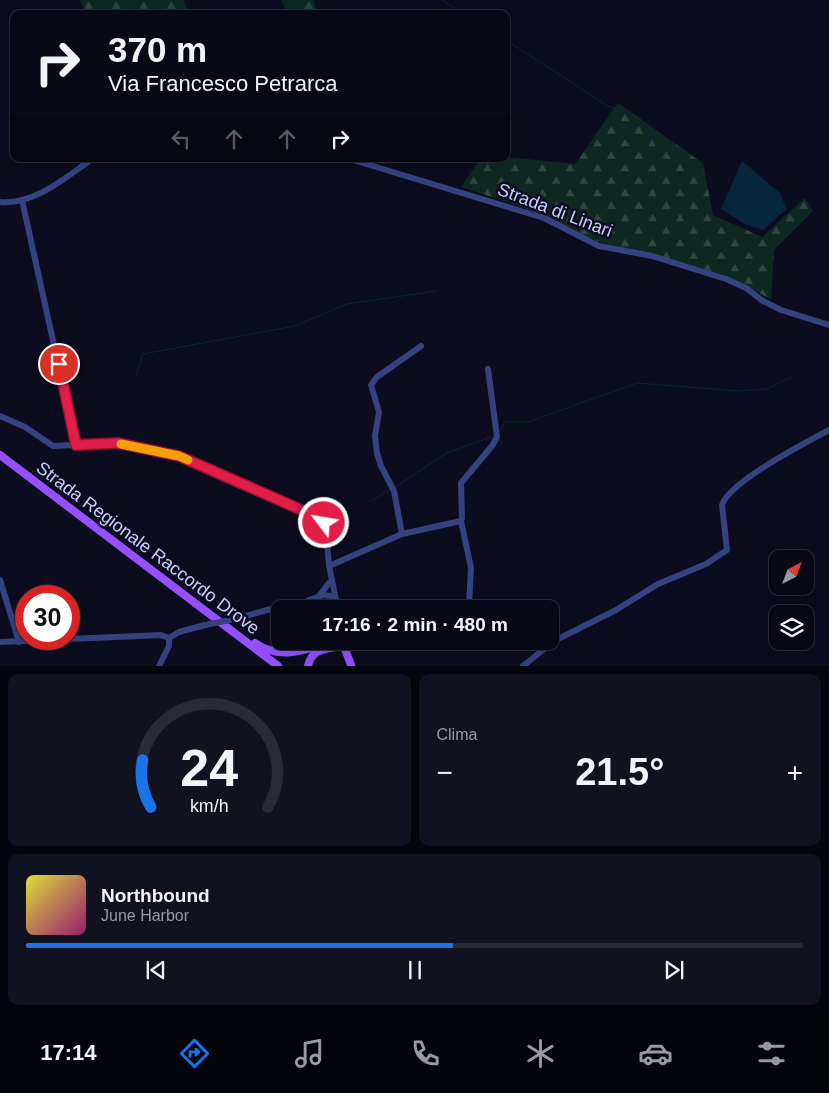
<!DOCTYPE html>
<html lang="it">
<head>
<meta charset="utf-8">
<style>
  body { margin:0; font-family:Helvetica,sans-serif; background:#11121f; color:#f1f3f6; height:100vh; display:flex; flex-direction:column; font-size:19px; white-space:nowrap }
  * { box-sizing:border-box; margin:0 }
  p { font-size:16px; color:#989aa1 }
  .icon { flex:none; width:28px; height:28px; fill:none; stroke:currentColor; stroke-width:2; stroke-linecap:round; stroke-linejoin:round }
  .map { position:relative; height:666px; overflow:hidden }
  .panel { display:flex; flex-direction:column; gap:8px; padding:8px; background:#04050c; flex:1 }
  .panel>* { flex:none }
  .banner { position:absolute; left:10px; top:10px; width:500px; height:152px; border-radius:10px; box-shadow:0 5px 20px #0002,0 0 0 1px #292a35; background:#080916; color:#f1f3f6; overflow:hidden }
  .needle { width:32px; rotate:42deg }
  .buttons { position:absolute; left:769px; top:550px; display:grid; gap:10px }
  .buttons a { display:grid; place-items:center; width:45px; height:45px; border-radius:10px; background:#080916; box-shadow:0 5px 20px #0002,0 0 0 1px #292a35; font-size:25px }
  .speed { position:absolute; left:15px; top:585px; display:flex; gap:10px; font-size:25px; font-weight:700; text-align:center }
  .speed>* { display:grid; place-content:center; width:65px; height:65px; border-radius:50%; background:#080916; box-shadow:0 5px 20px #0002,0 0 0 1px #292a35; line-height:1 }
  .speed .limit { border:8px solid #d22; background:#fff; color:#111 }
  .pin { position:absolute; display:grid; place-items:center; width:42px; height:42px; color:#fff; margin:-21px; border:2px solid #fff; border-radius:50%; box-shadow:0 1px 5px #0007 }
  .me { position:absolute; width:55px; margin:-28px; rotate:301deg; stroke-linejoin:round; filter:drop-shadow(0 0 4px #0008) }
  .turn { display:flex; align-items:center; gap:18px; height:105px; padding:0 15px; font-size:22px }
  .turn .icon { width:65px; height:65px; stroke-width:2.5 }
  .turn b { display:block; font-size:35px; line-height:42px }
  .lanes { display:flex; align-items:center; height:48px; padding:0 15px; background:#0003; justify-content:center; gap:25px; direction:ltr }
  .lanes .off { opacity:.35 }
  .big { font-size:38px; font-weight:700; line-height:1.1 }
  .panel .card { flex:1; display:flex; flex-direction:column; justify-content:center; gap:8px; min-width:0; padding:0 18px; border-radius:10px; background:#11121f }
  .panel .dial { align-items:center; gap:0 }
  .dial svg { height:130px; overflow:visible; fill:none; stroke:#292a35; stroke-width:7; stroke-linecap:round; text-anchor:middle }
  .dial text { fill:#f1f3f6; stroke:none }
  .song { display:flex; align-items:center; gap:15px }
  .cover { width:60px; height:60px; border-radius:8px; background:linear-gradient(135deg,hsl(60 70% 55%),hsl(320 70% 35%)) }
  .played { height:5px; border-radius:2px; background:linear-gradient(90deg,#1a73e8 55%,#292a35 55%) }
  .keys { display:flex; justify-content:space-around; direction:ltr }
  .heat { display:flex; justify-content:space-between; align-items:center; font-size:28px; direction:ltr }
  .panel .tiles { flex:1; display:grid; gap:8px; grid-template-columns:1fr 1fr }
  .card:last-child { grid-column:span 2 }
  .trip { position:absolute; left:271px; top:600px; width:288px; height:50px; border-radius:10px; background:#080916; box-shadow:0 5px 20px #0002,0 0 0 1px #292a35; font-weight:700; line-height:50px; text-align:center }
  .menu { display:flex; height:80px; justify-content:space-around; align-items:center; background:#030409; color:#989aa1 }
  .menu .icon { width:35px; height:35px }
  .menu .current { color:#1a73e8 }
  .menu b { font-size:22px; color:#f1f3f6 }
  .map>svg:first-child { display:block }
</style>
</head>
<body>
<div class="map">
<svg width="829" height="666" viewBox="0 0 829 666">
  <defs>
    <pattern id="forest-firs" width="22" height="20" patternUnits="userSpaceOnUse" patternTransform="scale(1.25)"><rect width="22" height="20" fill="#0e2821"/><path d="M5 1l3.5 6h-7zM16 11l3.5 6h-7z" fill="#304642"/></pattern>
  </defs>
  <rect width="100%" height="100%" fill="#0b0c1e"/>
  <g fill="url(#forest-firs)">
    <path d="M80 0H183L190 14H86Z"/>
    <path d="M281 0H314L317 14H289Z"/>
    <path d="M618 103 703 163 713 215 762 237 805 198 813 211 774 250 771 300 743 283 716 273 597 241 525 208 461 187 480 159 506 157 575 164Z"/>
  </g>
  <path fill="#07263b" d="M742 161 779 192 787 209 763 230 745 224 721 209Z"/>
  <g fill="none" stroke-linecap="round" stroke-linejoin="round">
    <g stroke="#07263b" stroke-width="1">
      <path d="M442 0 464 14"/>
      <path d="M506 40 608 106 637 116 648 126 657 149 675 174 699 194"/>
      <path d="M136 375 143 354 295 326 347 304 436 291"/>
      <path d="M499 432 505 422H528L637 383 739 391 767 389 791 377"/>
      <path d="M395 487 445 454 493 436"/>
      <path d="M371 501 391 489"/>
    </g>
    <g stroke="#34427f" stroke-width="6">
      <path d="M350 159 544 218 599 246 652 256 726 279 746 288 763 301 781 310 829 325"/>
      <path d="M22 200 76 445"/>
      <path d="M0 202C35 205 66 177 92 159"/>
      <path d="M0 416 25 427 53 446 118 443 179 456 320 519 326 530 329 566 338 609"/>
      <path d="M461 521 471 568 469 605"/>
      <path d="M402 534 461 521 462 518 461 483 492 446 497 437 488 369"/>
      <path d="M329 566 402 534 394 491 381 466 377 453 375 436 379 412 371 385 377 377 421 346"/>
      <path d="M0 580 19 642"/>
      <path d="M319 596 329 583"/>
      <path d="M309 600 323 595 331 596"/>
      <path d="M235 619C259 613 312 593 332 609"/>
      <path d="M169 638 179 632 205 625"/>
      <path d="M0 642 161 635 169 638"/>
      <path d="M159 666 169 646V638"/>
      <path d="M523 666 554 641 616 610 658 584 706 564 727 550 722 505C729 482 805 443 829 430"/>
    </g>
    <g stroke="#954fff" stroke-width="8">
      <path d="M0 455 278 666"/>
      <path d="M342 641 351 665"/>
      <path d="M255 643C281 661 307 649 335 642L342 643"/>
      <path d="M308 666C312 648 325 650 340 646L342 643"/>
    </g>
    <path stroke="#34427f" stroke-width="6" d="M205 625 235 619"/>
  </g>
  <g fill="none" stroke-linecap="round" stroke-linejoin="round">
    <g stroke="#92132f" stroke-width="12">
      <path id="route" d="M59 364 76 445 118 443 179 456 313 515 324 523"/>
    </g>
    <use href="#route" stroke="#e11d48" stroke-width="9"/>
    <path stroke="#f59e0b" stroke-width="9" d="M121 444 179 456 188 460"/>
  </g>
  <g text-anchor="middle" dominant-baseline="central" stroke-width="5" stroke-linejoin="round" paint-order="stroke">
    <g font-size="18" fill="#c8ceff" stroke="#0b0c1e">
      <text transform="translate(555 210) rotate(21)">Strada di Linari</text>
      <text transform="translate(148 548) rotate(37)">Strada Regionale Raccordo Drove</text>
    </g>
  </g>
</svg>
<div class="buttons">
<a><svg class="needle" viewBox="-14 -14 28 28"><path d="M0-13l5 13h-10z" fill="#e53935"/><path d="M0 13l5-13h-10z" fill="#989aa1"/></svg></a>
<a><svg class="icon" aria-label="layers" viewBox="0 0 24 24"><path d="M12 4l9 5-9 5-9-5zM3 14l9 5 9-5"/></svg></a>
</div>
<div class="speed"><div class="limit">30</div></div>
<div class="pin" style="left:59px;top:364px;background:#d93025"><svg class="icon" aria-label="arrive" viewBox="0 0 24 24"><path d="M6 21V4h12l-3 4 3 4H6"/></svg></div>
<svg class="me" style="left:324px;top:523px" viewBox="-20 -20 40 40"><circle r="17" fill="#e11d48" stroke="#fff" stroke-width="3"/><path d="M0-11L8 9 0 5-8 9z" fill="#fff"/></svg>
<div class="trip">17:16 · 2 min · 480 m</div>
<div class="banner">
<div class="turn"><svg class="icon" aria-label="right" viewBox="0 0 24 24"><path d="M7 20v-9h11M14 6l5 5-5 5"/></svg><div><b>370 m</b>Via Francesco Petrarca</div></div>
<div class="lanes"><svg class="icon off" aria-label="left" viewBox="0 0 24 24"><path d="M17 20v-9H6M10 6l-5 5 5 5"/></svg><svg class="icon off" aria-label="ahead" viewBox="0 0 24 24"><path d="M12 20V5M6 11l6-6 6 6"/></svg><svg class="icon off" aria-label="ahead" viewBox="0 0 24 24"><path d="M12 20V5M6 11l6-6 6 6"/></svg><svg class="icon" aria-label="right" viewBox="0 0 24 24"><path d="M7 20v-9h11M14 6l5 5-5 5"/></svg></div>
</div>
</div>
<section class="panel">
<div class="tiles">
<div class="card dial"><svg viewBox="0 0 100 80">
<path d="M14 69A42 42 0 1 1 86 69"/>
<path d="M14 69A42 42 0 0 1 9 40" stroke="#1a73e8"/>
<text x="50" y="56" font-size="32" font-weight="700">24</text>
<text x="50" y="72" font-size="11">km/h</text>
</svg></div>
<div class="card"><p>Clima</p>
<div class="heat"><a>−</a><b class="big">21.5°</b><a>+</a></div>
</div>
<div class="card">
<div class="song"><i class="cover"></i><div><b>Northbound</b><p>June Harbor</p></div></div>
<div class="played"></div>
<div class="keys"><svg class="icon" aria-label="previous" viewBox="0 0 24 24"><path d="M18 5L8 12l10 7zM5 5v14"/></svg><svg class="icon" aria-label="pause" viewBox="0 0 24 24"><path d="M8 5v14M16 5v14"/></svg><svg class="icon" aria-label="next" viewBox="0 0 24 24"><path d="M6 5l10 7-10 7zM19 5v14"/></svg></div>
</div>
</div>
</section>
<nav class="menu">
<b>17:14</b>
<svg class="icon current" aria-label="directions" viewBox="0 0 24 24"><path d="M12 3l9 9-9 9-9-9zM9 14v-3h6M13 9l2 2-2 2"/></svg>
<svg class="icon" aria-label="music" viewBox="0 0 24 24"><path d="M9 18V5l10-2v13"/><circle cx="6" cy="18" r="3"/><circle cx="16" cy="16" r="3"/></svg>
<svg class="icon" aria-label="phone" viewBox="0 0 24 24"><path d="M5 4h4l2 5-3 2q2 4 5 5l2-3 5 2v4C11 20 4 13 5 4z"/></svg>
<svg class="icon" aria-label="climate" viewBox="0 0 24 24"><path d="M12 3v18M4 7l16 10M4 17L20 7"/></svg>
<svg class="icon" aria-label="car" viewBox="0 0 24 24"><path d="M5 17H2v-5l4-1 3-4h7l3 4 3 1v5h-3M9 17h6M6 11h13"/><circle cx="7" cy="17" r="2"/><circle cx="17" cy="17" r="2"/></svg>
<svg class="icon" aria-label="filters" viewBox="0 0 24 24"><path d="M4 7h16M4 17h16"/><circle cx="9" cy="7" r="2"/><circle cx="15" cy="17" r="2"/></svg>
</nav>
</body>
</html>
